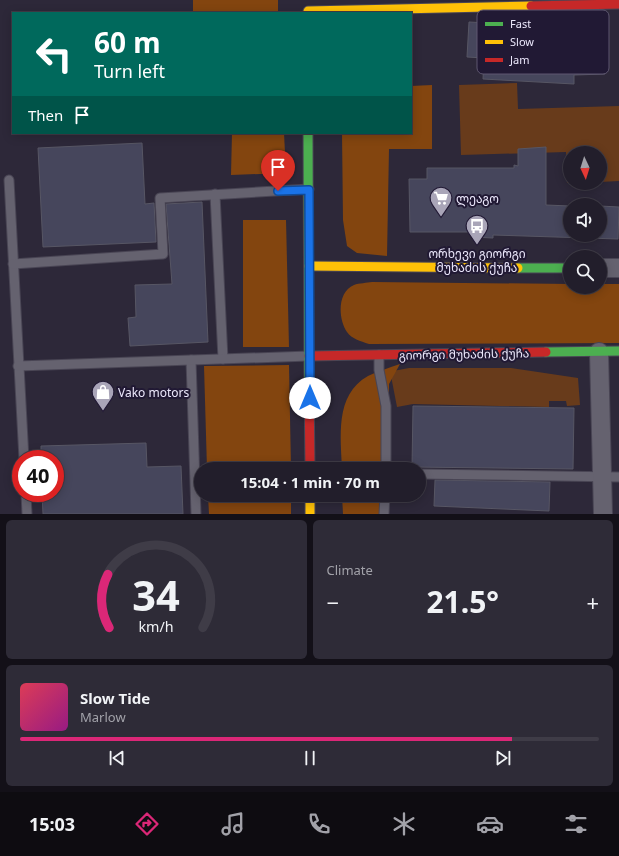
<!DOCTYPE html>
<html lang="en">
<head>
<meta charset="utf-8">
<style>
  body { margin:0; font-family:"Noto Sans","Noto Sans Georgian",sans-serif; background:#2e2b37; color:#f1f3f6; height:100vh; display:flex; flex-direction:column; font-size:15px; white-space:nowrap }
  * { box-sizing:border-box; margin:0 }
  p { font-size:13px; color:#a2a2a9 }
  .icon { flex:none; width:22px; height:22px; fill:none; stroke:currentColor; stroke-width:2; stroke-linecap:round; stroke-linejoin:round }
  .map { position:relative; height:514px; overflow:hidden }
  .details { display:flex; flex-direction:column; gap:6px; padding:6px; background:#131018; flex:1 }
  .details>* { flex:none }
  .hud { position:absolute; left:12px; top:12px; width:400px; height:122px; border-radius:0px; box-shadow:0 2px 10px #0003,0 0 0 1px #3f3c47; background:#00695c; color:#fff; overflow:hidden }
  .needle { width:26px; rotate:176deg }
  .controls { position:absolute; left:563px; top:146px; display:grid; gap:8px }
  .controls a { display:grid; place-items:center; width:44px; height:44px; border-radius:50%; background:#221e2b; box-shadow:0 2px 10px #0003,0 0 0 1px #3f3c47; font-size:20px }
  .speed { position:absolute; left:12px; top:450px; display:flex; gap:8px; font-size:20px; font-weight:700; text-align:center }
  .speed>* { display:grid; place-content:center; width:52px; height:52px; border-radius:50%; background:#221e2b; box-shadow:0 2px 10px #0003,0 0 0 1px #3f3c47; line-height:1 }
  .speed .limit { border:6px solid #d22; background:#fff; color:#111 }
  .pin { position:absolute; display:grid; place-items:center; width:34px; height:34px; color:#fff; margin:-41px -17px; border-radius:50% 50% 50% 0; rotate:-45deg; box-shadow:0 0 4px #0007 }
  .pin .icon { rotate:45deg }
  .me { position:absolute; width:44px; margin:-22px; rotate:0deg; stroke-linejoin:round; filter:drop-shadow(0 0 3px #0008) }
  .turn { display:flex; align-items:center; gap:14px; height:84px; padding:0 16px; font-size:18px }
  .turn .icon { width:52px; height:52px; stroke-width:2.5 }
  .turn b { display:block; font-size:28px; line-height:34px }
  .then { display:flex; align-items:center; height:38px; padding:0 16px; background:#0003; gap:8px; font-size:15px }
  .big { font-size:30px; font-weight:700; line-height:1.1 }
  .details .widget { flex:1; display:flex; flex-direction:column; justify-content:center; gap:6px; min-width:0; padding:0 14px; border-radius:6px; background:#2e2b37 }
  .details .dial { align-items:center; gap:0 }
  .dial svg { height:104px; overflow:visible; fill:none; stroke:#3f3c47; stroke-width:7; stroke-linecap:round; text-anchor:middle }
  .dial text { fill:#f1f3f6; stroke:none }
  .song { display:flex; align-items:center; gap:12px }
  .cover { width:48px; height:48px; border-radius:6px; background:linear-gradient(135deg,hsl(350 70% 55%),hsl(310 70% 35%)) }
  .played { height:4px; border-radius:2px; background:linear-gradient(90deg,#db2777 85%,#3f3c47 85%) }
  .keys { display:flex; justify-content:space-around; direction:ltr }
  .heat { display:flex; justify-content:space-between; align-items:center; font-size:22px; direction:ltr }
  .details .tiles { flex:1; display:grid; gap:6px; grid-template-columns:1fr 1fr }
  .widget:last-child { grid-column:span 2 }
  .trip { position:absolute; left:194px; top:462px; width:232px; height:40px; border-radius:20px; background:#221e2b; box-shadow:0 2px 10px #0003,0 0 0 1px #3f3c47; font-weight:700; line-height:40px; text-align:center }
  .dock { display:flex; height:64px; justify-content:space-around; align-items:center; background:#0e0c11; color:#a2a2a9 }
  .dock .icon { width:28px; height:28px }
  .dock .on { color:#db2777 }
  .dock b { font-size:18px; color:#f1f3f6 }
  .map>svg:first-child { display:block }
</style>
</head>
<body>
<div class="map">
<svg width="619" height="514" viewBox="0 0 619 514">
  <rect width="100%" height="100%" fill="#2d2839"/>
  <g fill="#683b1b">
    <path d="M517 83 518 109 619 106V181L600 182V153H570V183H567L566 152 461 155 459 85Z"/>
    <path d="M409 368H511L578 378 580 405 567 406 566 401H549V407L413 404 397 407 391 376 393 371Z"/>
  </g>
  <g fill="#83450f">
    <rect x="193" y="0" width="85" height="13"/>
    <path d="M432 85V149H389L387 256 357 253 347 246 343 220 342 133H411V86Z"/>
    <path d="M232 133H284L286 173 231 175Z"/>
    <path d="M243 220H286L289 347H243Z"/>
    <path d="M372 282 570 284V287H600V284H619V343L369 344C360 341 352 339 347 332 338 319 337 292 354 285 359 283 367 283 372 282Z"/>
    <path d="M400 364 389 384V469H342C341 438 334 395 368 376 378 371 389 368 400 364Z"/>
    <path d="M289 365 291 469H207L204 366Z"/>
    <path d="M208 495H291V514H209Z"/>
    <path d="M342 495H389V514H343Z"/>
  </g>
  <g fill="#46465c" stroke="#575664">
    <path d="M469 22 561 27V25L602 24V42H605V74L574 75V84L483 79 484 58 467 57Z"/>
    <path d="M142 143 145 204 154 203 156 242 43 247 38 148Z"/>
    <path d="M546 147V205L570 206V235H600V206L619 207 618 239 493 235V238L472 237V232H410L409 179H427V168H514V165L518 166V149Z"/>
    <path d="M202 202 208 342 130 346 128 318 136 317 135 285 172 284 166 204Z"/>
    <path d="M413 406 574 408 573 469 412 467Z"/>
    <path d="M146 443 147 467 181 466 183 514H43L42 493H55V459H41V446Z"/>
    <path d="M435 480 550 482 549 511 434 506Z"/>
  </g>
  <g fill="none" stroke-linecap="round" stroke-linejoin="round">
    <g stroke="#494554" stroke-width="11">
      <g id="lane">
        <path d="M9 180 24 459"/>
        <path d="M215 194 223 359"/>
        <path d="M13 264 163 254 160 198 309 189"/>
        <path d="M379 355V370L386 406V469"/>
        <path d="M191 360 196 514"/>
        <path d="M18 366 309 356"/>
        <path d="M419 474 619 477"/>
        <path d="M26 493 27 514"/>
        <path d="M384 514 385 495"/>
      </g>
    </g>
    <g stroke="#494554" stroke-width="20">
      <g id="street">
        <path d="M600 268H619"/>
        <path d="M599 352 603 514"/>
      </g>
    </g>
    <g stroke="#494554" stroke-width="11">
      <g id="fast">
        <path d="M308 133 309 383"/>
        <path d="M518 268H570"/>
        <path d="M546 352 619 351"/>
      </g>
    </g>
    <g stroke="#494554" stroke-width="11">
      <g id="slow">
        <path d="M308 11 531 6"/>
        <path d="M309 266 518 268"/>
        <path d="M310 495V514"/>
      </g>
    </g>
    <g stroke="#494554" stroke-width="11">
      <g id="jam">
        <path d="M531 6 619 4"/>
        <path d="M309 356 546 352"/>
        <path d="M309 383 310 469"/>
      </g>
    </g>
    <use href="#lane" stroke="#65626f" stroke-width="9"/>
    <use href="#street" stroke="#65626f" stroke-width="18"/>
    <use href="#fast" stroke="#4caf50" stroke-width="9"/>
    <use href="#slow" stroke="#ffc107" stroke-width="9"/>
    <use href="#jam" stroke="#c62828" stroke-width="9"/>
  </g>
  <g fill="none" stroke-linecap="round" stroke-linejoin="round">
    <g stroke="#114b97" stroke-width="10">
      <path id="route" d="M278 191 309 190 310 398"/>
    </g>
    <use href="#route" stroke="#1a73e8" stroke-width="7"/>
  </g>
  <defs>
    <g id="supermarket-pin" transform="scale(1.15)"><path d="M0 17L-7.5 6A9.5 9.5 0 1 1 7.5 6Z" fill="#a9a5b8" stroke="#211934"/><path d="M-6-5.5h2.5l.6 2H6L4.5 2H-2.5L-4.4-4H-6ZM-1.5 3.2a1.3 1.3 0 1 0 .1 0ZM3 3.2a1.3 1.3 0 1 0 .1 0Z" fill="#fff"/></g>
    <g id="bus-pin" transform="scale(1.15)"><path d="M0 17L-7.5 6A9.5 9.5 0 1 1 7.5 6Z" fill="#a9a5b8" stroke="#211934"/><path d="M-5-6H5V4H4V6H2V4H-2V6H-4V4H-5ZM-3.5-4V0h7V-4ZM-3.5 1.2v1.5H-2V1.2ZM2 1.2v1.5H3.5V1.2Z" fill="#fff"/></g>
    <g id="shop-pin" transform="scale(1.15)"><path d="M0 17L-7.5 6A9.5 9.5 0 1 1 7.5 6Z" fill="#a9a5b8" stroke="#211934"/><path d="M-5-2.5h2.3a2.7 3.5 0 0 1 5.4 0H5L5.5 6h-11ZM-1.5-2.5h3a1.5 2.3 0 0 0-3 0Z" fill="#fff"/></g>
  </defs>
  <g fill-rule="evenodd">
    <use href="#supermarket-pin" x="441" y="198"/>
    <use href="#bus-pin" x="477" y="226"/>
    <use href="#shop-pin" x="103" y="392"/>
  </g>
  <g text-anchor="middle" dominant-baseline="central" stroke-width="4" stroke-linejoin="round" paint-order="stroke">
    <g font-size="12" fill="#ece8fc" stroke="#211934" text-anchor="start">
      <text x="456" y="198">ლეაგო</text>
      <text x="477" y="253" text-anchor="middle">ორხევი გიორგი<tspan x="477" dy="14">მუხაძის ქუჩა</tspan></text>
      <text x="118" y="392">Vako motors</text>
    </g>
    <g font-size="12" fill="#ece8fc" stroke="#211934">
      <text transform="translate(464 354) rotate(-1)">გიორგი მუხაძის ქუჩა</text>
    </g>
  </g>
  <rect x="477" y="10" width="132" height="64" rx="6" fill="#211934" stroke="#5e5770" stroke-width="1"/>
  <rect x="485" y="22" width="18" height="4" fill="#4caf50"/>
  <rect x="485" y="40" width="18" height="4" fill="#ffc107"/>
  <rect x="485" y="58" width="18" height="4" fill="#c62828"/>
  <g font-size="11" fill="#ece8fc">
    <text x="510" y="28">Fast</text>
    <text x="510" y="46">Slow</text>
    <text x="510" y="64">Jam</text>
  </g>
</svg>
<div class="controls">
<a><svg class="needle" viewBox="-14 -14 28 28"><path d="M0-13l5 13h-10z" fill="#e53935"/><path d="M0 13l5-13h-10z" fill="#a2a2a9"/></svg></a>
<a><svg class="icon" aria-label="sound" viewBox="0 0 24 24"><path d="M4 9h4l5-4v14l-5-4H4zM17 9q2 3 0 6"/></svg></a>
<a><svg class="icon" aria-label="search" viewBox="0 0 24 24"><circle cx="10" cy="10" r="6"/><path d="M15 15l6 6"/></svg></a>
</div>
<div class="speed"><div class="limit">40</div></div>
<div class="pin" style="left:278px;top:191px;background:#d93025"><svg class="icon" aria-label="arrive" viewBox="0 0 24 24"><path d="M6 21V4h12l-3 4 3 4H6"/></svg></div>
<svg class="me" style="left:310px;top:398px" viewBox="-20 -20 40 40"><circle r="19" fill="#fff"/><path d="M0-13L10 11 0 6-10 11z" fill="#1a73e8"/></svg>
<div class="trip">15:04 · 1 min · 70 m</div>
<div class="hud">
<div class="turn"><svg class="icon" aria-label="left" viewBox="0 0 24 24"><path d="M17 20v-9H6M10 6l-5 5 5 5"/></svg><div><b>60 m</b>Turn left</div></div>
<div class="then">Then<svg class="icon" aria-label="arrive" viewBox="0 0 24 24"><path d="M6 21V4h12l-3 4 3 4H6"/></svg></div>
</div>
</div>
<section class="details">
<div class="tiles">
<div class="widget dial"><svg viewBox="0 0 100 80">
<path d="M14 69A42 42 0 1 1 86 69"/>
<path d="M14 69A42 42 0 0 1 13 28" stroke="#db2777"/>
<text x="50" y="56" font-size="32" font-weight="700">34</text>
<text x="50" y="72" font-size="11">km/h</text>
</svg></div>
<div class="widget"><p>Climate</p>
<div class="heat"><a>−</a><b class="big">21.5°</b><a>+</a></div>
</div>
<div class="widget">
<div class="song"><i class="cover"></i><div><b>Slow Tide</b><p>Marlow</p></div></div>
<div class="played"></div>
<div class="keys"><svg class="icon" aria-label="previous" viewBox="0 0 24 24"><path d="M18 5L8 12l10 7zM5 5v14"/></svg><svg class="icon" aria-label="pause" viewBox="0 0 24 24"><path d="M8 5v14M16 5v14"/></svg><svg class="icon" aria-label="next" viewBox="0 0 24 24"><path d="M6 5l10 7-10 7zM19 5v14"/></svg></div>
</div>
</div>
</section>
<nav class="dock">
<b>15:03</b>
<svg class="icon on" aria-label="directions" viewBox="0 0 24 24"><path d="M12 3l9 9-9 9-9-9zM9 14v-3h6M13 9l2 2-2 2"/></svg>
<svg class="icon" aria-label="music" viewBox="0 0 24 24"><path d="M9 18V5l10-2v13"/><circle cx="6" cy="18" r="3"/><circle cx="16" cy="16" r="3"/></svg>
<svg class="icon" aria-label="phone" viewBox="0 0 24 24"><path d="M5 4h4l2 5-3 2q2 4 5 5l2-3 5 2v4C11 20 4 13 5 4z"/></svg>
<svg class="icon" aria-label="climate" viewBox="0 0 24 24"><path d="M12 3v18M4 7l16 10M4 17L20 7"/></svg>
<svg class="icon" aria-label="car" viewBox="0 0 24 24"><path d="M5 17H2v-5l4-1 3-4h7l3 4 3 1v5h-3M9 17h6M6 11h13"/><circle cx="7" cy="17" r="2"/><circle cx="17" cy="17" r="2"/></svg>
<svg class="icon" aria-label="filters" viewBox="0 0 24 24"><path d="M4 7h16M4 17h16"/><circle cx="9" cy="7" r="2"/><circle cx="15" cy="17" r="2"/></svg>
</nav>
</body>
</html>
